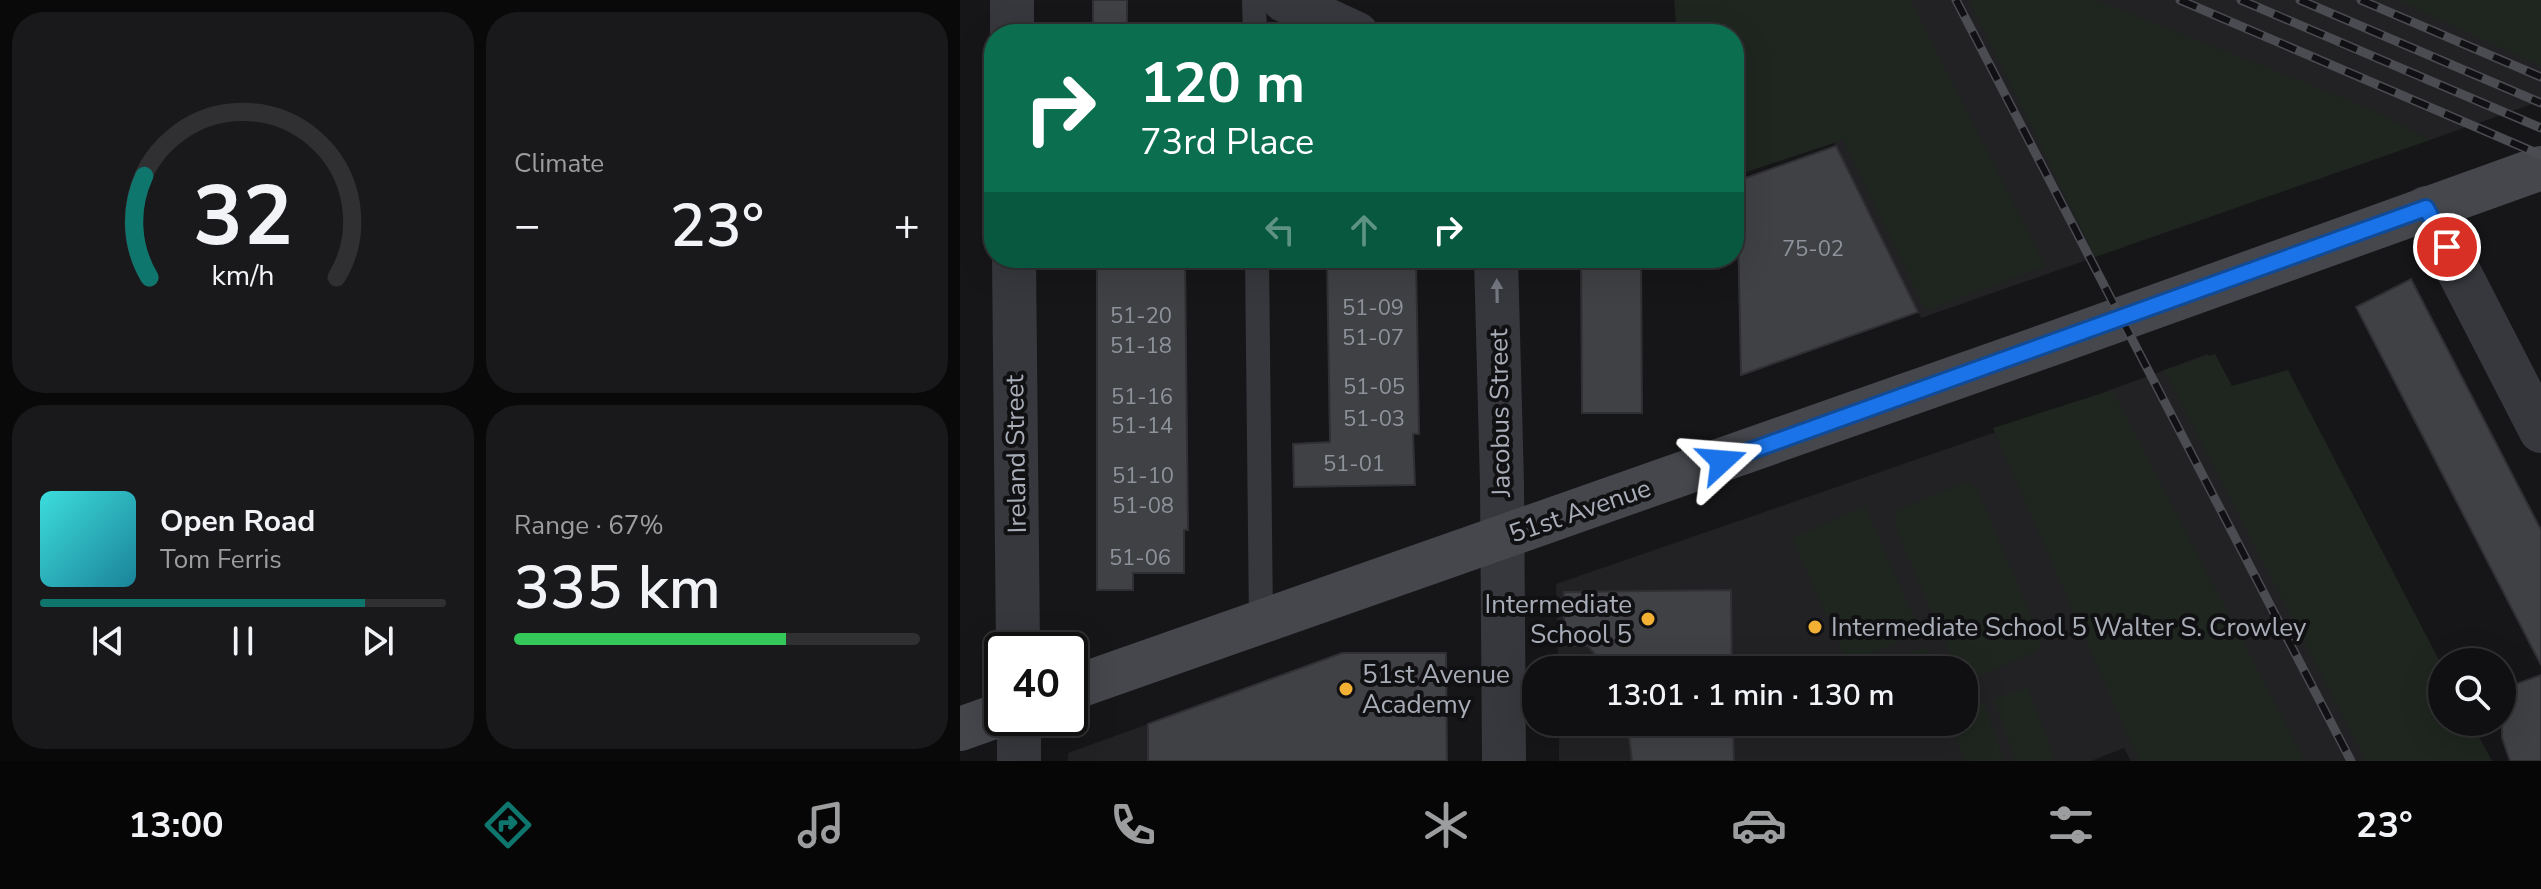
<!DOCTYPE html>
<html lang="en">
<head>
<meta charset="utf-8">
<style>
  body { margin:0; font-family:"Nunito Sans",sans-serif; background:#19191b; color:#f1f3f6; height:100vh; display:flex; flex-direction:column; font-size:30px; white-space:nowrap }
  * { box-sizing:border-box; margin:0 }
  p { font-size:26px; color:#9c9d9f }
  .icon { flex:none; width:44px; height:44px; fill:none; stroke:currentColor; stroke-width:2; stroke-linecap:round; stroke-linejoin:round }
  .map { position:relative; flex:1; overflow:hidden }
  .details { display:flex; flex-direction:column; gap:12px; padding:12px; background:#09090a; width:960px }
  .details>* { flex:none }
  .hud { position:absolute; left:24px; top:24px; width:760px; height:244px; border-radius:32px; box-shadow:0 8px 32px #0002,0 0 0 2px #303032; background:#0b6e4f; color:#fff; overflow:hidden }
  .tools { position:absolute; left:1468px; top:648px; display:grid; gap:16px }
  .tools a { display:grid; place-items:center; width:88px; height:88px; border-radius:50%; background:#101012; box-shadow:0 8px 32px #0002,0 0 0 2px #303032; font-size:40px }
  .speed { position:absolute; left:24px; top:632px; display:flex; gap:16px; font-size:40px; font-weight:700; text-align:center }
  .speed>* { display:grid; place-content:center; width:104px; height:104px; border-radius:50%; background:#101012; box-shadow:0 8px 32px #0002,0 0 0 2px #303032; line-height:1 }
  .speed .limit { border:4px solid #111; border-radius:12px; background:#fff; color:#111 }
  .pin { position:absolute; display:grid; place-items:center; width:68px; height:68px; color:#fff; margin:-34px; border:4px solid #fff; border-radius:50%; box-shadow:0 2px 8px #0007 }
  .me { position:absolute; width:88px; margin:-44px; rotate:71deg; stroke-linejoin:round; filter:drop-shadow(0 0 6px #0008) }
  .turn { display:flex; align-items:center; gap:28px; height:168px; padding:0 24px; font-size:36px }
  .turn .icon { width:104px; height:104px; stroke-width:2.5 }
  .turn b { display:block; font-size:56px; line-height:68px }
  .lanes { display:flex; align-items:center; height:76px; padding:0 24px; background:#0003; justify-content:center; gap:40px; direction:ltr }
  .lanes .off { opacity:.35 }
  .big { font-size:60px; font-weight:600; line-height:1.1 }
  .details .widget { flex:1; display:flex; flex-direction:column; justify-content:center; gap:12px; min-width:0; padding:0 28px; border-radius:32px; background:#19191b }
  .details .dial { align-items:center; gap:0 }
  .dial svg { height:208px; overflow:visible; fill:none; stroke:#303032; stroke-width:7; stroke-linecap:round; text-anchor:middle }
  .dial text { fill:#f1f3f6; stroke:none }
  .song { display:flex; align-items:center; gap:24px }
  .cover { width:96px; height:96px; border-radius:12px; background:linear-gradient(135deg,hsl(180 70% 55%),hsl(190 70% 35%)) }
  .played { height:8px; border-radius:4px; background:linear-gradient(90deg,#0f766e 80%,#303032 80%) }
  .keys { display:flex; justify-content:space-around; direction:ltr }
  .heat { display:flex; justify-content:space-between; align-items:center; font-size:44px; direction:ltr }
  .charge { height:12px; border-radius:6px; background:linear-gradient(90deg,#34c759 67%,#303032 0) }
  .details .tiles { flex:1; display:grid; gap:12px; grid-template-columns:repeat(2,1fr) }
  .trip { position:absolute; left:562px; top:656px; width:456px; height:80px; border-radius:32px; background:#101012; box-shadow:0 8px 32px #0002,0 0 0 2px #303032; font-weight:600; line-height:80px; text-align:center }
  .tab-bar { display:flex; height:128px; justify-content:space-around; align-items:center; background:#060607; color:#9c9d9f }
  .tab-bar .icon { width:56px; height:56px }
  .tab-bar .on { color:#0f766e }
  .tab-bar b { font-size:36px; color:#f1f3f6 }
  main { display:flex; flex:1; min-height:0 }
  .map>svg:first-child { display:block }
</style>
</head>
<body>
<main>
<section class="details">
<div class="tiles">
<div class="widget dial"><svg viewBox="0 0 100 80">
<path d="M14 69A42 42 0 1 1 86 69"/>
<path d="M14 69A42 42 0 0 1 12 30" stroke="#0f766e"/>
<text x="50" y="56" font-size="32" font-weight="700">32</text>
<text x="50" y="72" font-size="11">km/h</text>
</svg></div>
<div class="widget"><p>Climate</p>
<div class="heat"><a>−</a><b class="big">23°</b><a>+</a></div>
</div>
<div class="widget">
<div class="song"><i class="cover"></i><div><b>Open Road</b><p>Tom Ferris</p></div></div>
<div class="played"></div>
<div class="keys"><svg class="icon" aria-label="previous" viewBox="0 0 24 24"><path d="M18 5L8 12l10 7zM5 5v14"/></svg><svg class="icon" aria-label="pause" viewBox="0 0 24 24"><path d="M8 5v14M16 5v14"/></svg><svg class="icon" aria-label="next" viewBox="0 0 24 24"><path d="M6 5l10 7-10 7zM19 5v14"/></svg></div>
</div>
<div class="widget"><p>Range · 67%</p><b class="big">335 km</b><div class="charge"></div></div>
</div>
</section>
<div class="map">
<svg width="1581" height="761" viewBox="0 0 1581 761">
  <rect width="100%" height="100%" fill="#161618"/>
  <g fill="#222225">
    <path d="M804 0H1581V101L961 318Z"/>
    <path d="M1248 354 1268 402 1482 722 1524 761H1171L1164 748 1131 761H599V722H1004V670H598L596 584 1033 433Z"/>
    <path d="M188 724V761H108V753Z"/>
  </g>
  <g fill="#1e261f">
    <path d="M714 0H950L1086 266 970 309 964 307 883 140 774 176V34H717Z"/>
    <path d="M1009 0H1137L1413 110 1470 140 1135 257Z"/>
    <path d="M1437 0H1581V66Z"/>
    <path d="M1255 354 1272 386 1328 370 1482 666V722H1511L1532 761H1406L1204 370Z"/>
    <path d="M1152 390 1345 761H1180L1171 743 1033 428Z"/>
    <path d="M1002 483H1010L1017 489 1080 637V646L1075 652 1015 678H1005L1004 670H997L935 526V516L938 510Z"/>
    <path d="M905 506 960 632 888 664 832 538Z"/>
    <path d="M965 647 975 670H912Z"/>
    <path d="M1068 687 1095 761H1056L1034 699Z"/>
    <path d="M1024 704 1044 761H1005L991 722H1004V711Z"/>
  </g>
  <g fill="#404145" stroke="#303034" stroke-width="2">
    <rect x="133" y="0" width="34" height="34"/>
    <path d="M876 146 958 312 781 375 777 181Z"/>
    <path d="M137 258H225L228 530H224V573H173V590H137Z"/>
    <path d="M367 258H456L459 434H453L455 485 334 487 333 444 370 442Z"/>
    <path d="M621 258H681L682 413H622Z"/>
    <path d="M1451 279 1581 530V665L1396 307Z"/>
    <path d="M771 590 772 670H648L628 646H604V592Z"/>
    <path d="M382 653H486L487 761H188V724Z"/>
    <path d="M1581 675V761H1550L1542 738V689Z"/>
    <path d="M667 722H773L774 761H672Z"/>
  </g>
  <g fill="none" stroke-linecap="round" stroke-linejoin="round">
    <g stroke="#37383d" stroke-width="24">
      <path d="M294 0 295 34"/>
      <path d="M297 258 301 622"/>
    </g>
    <g stroke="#37383d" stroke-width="44">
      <path d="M52 0V34"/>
      <path d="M324 0 397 34"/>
      <path d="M1466 208 1581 431"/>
      <path d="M54 258 58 650"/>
      <path d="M536 258 542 484 544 761"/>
      <path d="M59 718V761"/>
    </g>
    <g stroke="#45474d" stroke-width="44">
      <path d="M110 689 1091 344 1581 168"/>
      <path d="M0 729 42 714"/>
    </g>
    <g stroke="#4a4c52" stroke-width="9">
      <g id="rail">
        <path d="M996 0 1391 761"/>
        <path d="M1220 0 1581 155"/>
        <path d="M1281 0 1581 128"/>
        <path d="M1340 0 1581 103"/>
        <path d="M1401 0 1581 77"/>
      </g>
    </g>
    <use href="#rail" stroke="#111113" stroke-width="6" stroke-dasharray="18" stroke-linecap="butt"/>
  </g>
  <defs><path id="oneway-solid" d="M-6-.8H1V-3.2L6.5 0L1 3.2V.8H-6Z" transform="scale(2)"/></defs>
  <use fill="#757881" href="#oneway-solid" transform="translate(537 291) rotate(-91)"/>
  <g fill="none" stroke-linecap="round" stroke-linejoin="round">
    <g stroke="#114b97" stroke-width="20">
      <path id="route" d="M762 461 1466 208 1487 247"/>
    </g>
    <use href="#route" stroke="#1a73e8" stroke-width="14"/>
  </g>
  <g fill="#f2b134" stroke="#111113" stroke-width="3">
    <circle cx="688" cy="619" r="8"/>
    <circle cx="855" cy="627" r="8"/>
    <circle cx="386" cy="689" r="8"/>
  </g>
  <g text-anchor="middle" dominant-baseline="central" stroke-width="8" stroke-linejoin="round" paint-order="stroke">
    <g font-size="22" fill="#8e929b">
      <text x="853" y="249">75-02</text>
      <text x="413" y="308">51-09</text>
      <text x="181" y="316">51-20</text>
      <text x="413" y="338">51-07</text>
      <text x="181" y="346">51-18</text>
      <text x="414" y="387">51-05</text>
      <text x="182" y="397">51-16</text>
      <text x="414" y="419">51-03</text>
      <text x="182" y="426">51-14</text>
      <text x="394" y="464">51-01</text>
      <text x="183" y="476">51-10</text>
      <text x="183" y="506">51-08</text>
      <text x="180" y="558">51-06</text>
    </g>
    <g font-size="26" fill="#a8adb8" stroke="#111113">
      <text transform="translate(540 413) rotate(-91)">Jacobus Street</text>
      <text transform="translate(56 454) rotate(-91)">Ireland Street</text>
      <text transform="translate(620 511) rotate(-19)">51st Avenue</text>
    </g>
    <g font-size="26" fill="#a8adb8" stroke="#111113" text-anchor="start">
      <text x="672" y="604" text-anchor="end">Intermediate<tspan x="672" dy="30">School 5</tspan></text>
      <text x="871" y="627">Intermediate School 5 Walter S. Crowley</text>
      <text x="402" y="674">51st Avenue<tspan x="402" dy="30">Academy</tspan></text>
    </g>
  </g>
</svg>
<div class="tools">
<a><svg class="icon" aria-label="search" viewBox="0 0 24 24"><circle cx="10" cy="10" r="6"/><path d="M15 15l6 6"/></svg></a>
</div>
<div class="speed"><div class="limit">40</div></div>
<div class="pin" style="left:1487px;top:247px;background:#d93025"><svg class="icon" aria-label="arrive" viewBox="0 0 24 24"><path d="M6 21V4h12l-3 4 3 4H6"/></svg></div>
<svg class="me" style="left:762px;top:461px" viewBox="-20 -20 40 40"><path d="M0-17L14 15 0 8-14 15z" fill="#1a73e8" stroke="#fff" stroke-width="4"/></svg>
<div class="trip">13:01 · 1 min · 130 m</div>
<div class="hud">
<div class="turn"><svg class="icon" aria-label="right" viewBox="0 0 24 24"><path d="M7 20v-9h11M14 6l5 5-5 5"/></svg><div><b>120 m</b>73rd Place</div></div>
<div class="lanes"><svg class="icon off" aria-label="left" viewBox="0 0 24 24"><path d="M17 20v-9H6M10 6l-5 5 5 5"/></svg><svg class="icon off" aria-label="ahead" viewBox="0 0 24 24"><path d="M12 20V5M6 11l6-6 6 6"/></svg><svg class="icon" aria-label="right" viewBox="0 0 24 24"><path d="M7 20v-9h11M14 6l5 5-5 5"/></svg></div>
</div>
</div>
</main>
<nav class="tab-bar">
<b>13:00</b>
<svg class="icon on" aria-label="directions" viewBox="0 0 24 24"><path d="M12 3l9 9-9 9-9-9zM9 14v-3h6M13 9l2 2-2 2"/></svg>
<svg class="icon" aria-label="music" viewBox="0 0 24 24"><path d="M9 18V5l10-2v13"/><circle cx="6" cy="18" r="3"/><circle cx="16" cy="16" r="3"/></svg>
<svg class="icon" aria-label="phone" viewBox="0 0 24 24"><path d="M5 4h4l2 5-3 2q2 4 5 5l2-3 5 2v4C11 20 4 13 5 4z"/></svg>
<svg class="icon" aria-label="climate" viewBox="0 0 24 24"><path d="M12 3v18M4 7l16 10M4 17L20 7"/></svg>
<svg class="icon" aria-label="car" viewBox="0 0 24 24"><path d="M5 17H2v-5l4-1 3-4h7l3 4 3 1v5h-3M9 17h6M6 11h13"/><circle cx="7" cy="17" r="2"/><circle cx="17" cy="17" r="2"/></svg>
<svg class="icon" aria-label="filters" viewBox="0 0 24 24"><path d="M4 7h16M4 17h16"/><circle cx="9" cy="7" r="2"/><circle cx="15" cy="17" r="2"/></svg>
<b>23°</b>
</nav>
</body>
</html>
